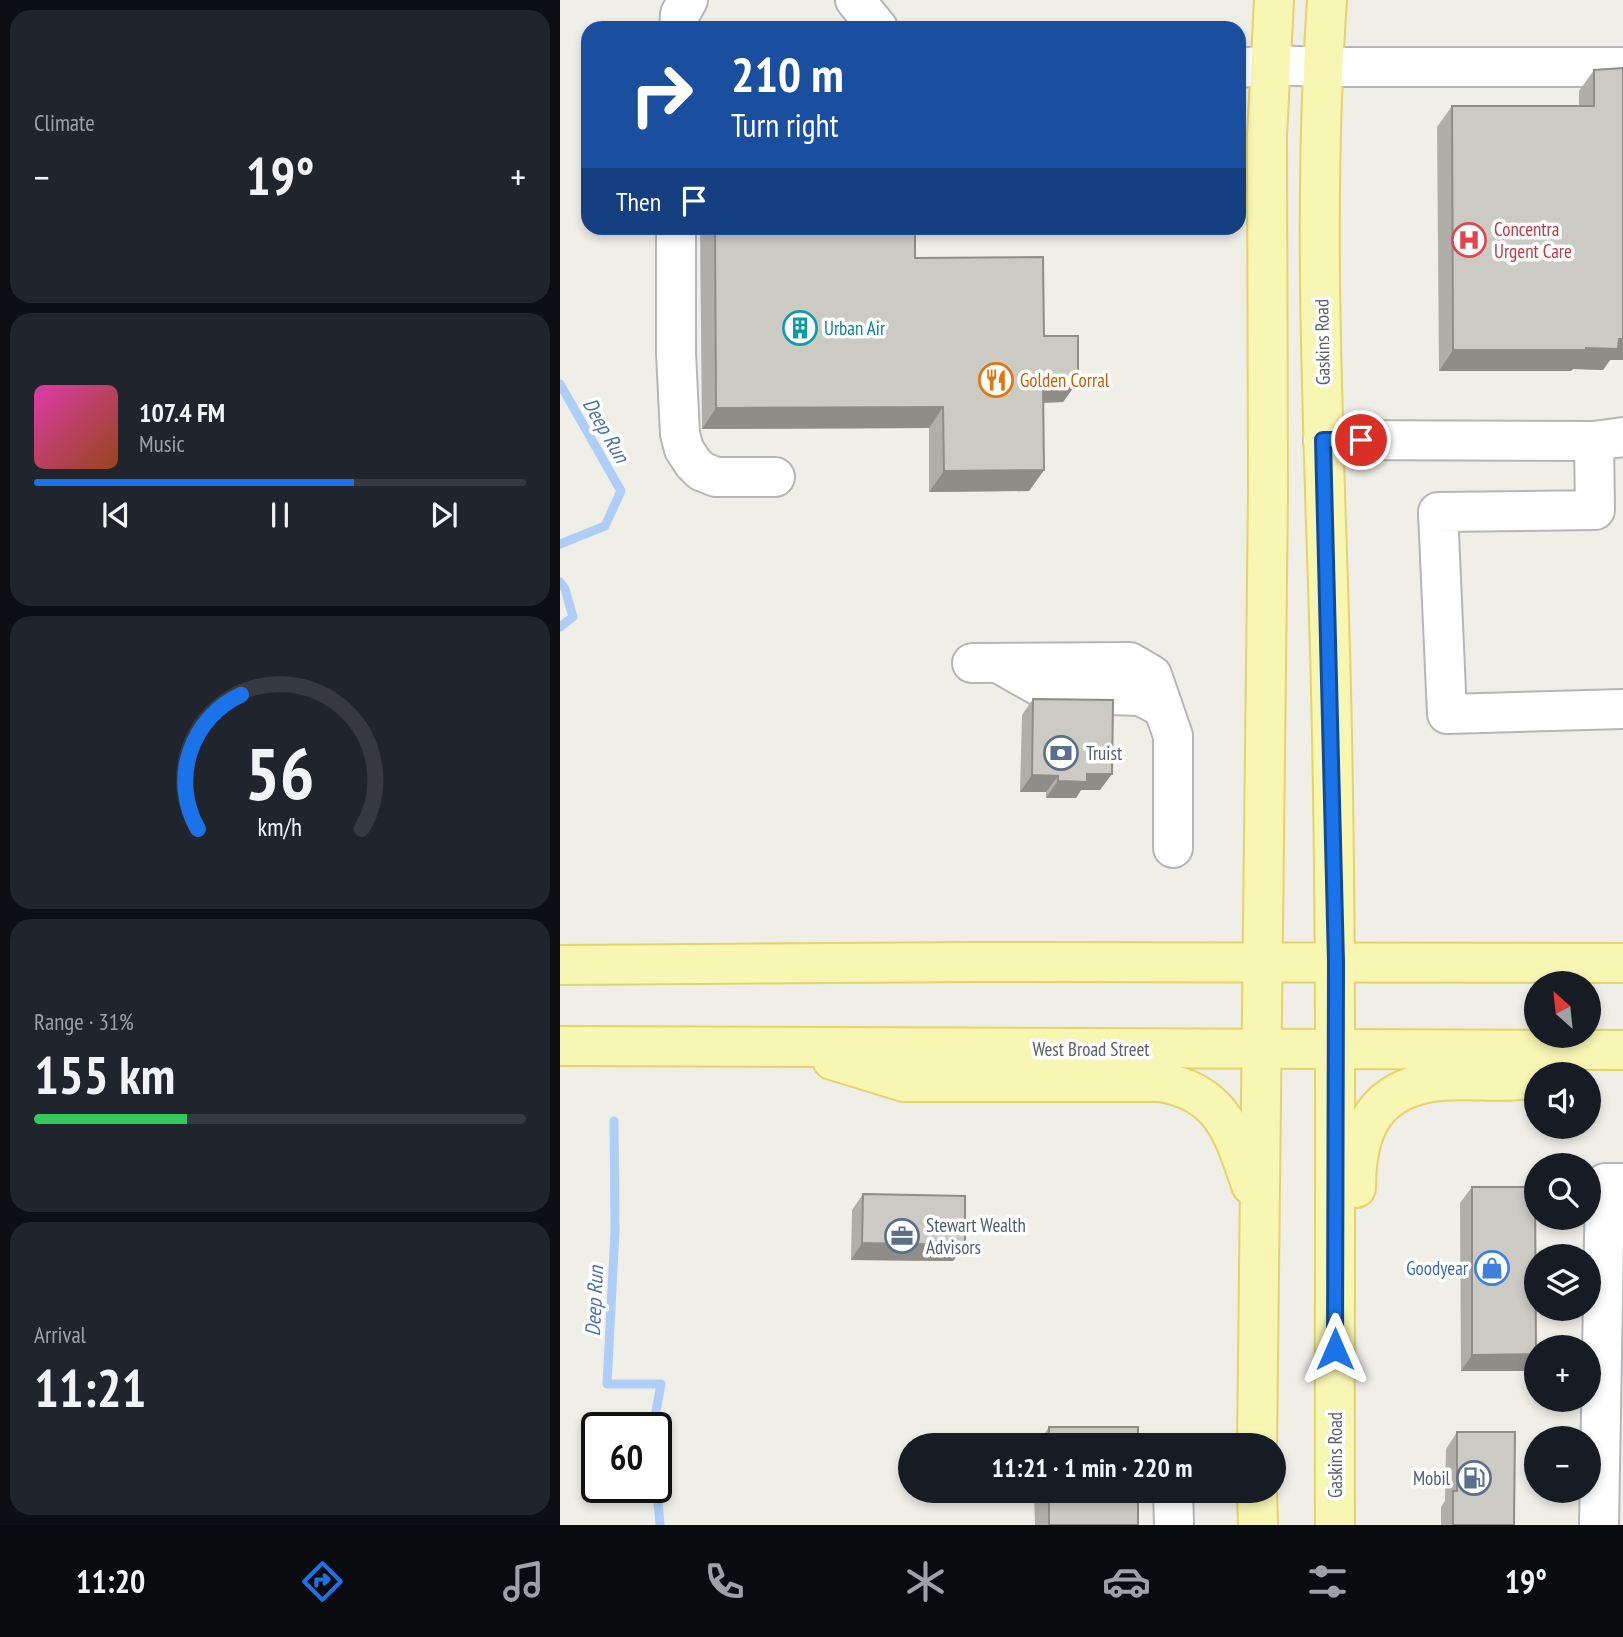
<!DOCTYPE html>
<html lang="en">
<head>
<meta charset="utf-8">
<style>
  body { margin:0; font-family:"PT Sans Narrow",sans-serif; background:#20242c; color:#f1f3f6; height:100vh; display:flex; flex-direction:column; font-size:26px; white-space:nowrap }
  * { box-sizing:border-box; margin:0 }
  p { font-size:23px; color:#9ea1a6 }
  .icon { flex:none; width:38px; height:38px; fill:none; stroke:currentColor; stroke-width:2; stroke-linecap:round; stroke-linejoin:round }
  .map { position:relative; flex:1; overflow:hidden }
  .details { display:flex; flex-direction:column; gap:10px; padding:10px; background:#0d0f14; width:560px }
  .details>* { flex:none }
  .banner { position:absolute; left:21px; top:21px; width:665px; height:214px; border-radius:21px; box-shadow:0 4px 10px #0003; background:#1a4fa0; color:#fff; overflow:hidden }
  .needle { width:46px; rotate:333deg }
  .controls { position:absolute; left:964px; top:971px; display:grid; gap:14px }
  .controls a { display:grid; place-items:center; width:77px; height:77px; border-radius:50%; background:#171b24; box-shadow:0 4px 10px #0003; font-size:35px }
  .speed { position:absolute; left:21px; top:1412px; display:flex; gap:14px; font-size:35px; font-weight:700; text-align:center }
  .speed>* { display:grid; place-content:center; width:91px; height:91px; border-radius:50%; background:#171b24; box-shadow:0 4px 10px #0003; line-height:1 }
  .speed .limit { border:4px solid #111; border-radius:10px; background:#fff; color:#111 }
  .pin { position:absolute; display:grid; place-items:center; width:60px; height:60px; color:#fff; margin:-30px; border:4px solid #fff; border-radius:50%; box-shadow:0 2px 7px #0007 }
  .me { position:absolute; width:77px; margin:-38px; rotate:0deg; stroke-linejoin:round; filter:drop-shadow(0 0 5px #0008) }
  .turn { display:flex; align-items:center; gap:24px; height:147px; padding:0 35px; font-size:32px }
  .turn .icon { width:91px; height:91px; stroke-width:2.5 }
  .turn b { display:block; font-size:49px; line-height:60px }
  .then { display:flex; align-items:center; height:66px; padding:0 35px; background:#0003; gap:14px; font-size:26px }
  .big { font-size:52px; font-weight:700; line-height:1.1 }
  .details .widget { flex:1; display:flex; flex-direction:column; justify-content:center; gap:10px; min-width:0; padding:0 24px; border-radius:21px; background:#20242c }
  .details .dial { align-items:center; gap:0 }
  .dial svg { height:182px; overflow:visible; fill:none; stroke:#363941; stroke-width:7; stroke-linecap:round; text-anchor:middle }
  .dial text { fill:#f1f3f6; stroke:none }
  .song { display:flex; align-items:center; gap:21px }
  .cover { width:84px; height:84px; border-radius:10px; background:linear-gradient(135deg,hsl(320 70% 55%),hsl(20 70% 35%)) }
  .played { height:7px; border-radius:4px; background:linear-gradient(90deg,#1a73e8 65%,#363941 65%) }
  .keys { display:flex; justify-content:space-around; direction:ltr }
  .heat { display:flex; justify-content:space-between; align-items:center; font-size:38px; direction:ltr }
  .charge { height:10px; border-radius:5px; background:linear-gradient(90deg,#34c759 31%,#363941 0) }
  .trip { position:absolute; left:338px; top:1433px; width:388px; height:70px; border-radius:35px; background:#171b24; box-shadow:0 4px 10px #0003; font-weight:700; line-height:70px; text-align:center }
  .dock { display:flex; height:112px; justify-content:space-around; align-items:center; background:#090b0e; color:#9ea1a6 }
  .dock .icon { width:49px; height:49px }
  .dock .current { color:#1a73e8 }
  .dock b { font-size:32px; color:#f1f3f6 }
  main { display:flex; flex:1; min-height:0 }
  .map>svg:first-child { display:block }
</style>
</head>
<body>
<main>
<section class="details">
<div class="widget"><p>Climate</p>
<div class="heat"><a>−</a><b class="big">19°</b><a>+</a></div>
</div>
<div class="widget">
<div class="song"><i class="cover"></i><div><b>107.4 FM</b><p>Music</p></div></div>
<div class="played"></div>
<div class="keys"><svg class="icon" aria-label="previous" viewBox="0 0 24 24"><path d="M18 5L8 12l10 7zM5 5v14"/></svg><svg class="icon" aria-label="pause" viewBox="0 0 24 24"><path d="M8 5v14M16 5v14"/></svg><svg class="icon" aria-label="next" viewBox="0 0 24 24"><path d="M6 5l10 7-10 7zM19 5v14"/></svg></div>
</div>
<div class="widget dial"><svg viewBox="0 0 100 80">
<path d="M14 69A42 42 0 1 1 86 69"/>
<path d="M14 69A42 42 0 0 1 33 10" stroke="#1a73e8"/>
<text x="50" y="56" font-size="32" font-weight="700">56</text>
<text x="50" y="72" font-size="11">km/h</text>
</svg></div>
<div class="widget"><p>Range · 31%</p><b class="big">155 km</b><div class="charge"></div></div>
<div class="widget"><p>Arrival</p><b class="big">11:21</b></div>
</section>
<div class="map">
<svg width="1063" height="1525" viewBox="0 0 1063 1525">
  <rect width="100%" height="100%" fill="#efeee7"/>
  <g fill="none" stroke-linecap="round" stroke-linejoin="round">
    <g stroke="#aecef8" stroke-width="9">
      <path d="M0 384 61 491 45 526 0 544"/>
      <path d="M0 582 5 589 13 617 0 627"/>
      <path d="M54 1121 55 1231 47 1384H101L93 1428"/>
      <path d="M96 1479 100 1525"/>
    </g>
    <g stroke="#b4b6ba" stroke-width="42">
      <g id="minor">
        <path d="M295 0 318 28"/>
        <path d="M119 28 120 14 128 0"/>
        <path d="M679 68 711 65 763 67H1063"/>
        <path d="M116 228V353L120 434 124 449 133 463 141 471 156 477H215"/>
        <path d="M763 440 1034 441 1063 437"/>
        <path d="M1034 441 1035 510 878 512 887 714 1063 709"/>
        <path d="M412 663 570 662 592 675 613 736V848"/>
        <path d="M438 663 491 693 581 696 603 708"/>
        <path d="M613 1491 614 1525"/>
        <path d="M1039 1525 1045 1183H1063"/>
      </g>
    </g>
    <g stroke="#e6d369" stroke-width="42">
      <g id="major">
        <path d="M767 0C752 216 764 435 770 651 778 942 774 1234 775 1525"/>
        <path d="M0 965 415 962 1063 963"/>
        <path d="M0 1046 1063 1050"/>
        <path d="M272 1060 344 1082H600C662 1092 673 1132 691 1185"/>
        <path d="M796 1188C796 1130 814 1088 879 1081 911 1078 944 1084 976 1078"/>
        <path d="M697 1446 708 493 707 136 714 0"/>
        <path d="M697 1491 698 1525"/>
      </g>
    </g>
    <use href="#minor" stroke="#fff" stroke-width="38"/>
    <use href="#major" stroke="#f8f6b3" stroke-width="38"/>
  </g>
  <g fill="#afaea8">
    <path d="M1034 70 1050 360 1043 370 1013 369 1011 371H879L877 127 892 106H1019V91Z"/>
    <path d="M140 228H355V258L484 336 518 381 503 402 483 403 484 470 469 491 369 492V428L142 429Z"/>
    <path d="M473 699 540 790H521L516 798H486V792H460L462 715Z"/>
    <path d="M912 1187 976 1354 964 1371H901L900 1203Z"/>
    <path d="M303 1194 405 1245 393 1261 291 1260 292 1210Z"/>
    <path d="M489 1427 578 1446H476Z"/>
    <path d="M897 1432 954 1525H881V1507L885 1501 886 1449Z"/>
    <path d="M474 1491H578V1525H475Z"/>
  </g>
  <g fill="#8e8d88">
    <path d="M1059 339H1063V360H1050L1043 370 1013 369 1011 371H879L893 350 1026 348Z"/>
    <path d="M518 381 503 402 468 403 483 382Z"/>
    <path d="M383 407 369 428 142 429 156 408Z"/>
    <path d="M484 470 469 491 369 492 384 471Z"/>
    <path d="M527 774H552L540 790H521L516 798H486L498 781Z"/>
    <path d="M472 775 498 776 486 792H460Z"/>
    <path d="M302 1243 405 1245 393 1261 291 1260Z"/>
    <path d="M976 1354 964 1371H901L912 1355Z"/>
  </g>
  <g fill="#cbcac3" stroke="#8e8d88" stroke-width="2">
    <path d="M193 26 194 28H153V27Z"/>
    <path d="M1063 68V339H1059L1058 349 1026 348V350H893L892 106H1034V70Z"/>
    <path d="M155 228H355V258L483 257 484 336H518V381L483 382 484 470 384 471 383 407 156 408Z"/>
    <path d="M473 699 553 700 552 774H527V782L498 781V776L472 775Z"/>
    <path d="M912 1187H975L976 1354 912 1355Z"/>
    <path d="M303 1194 405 1196V1245L302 1243Z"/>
    <rect x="489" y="1427" width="89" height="19"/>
    <path d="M897 1432H955L954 1525H893V1491H897Z"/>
    <rect x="489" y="1491" width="89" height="34"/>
  </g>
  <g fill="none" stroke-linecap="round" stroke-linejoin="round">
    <g stroke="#114b97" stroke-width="18">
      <path id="route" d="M775 1349 776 962 763 440H801"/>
    </g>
    <use href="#route" stroke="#1a73e8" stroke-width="12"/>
  </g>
  <defs>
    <g id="hospital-ring" transform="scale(1.75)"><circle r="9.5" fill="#fff" stroke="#e0444e" stroke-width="1.5"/><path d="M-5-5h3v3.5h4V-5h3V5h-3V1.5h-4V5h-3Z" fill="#e0444e"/></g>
    <g id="building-ring" transform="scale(1.75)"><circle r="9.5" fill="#fff" stroke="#0f9aa8" stroke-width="1.5"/><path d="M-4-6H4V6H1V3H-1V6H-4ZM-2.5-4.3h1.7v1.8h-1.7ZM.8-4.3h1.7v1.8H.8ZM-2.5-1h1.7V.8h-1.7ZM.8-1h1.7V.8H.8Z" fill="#0f9aa8"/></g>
    <g id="restaurant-ring" transform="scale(1.75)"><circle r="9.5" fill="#fff" stroke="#e8710a" stroke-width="1.5"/><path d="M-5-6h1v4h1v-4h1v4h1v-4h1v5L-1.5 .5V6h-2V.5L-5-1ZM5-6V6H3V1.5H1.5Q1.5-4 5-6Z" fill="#e8710a"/></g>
    <g id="bank-ring" transform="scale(1.75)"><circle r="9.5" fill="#fff" stroke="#5c6f8a" stroke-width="1.5"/><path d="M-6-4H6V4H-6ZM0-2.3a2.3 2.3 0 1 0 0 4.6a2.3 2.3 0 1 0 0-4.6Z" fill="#5c6f8a"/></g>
    <g id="office-ring" transform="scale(1.75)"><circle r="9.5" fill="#fff" stroke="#5c6f8a" stroke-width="1.5"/><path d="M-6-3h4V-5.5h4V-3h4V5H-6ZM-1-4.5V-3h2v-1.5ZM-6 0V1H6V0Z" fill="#5c6f8a"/></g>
    <g id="shop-ring" transform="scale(1.75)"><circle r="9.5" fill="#fff" stroke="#3f7fe0" stroke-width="1.5"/><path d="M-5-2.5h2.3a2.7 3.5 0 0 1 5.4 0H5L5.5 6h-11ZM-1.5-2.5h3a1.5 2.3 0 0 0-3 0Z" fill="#3f7fe0"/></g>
    <g id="fuel-ring" transform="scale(1.75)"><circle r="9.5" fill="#fff" stroke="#5c6f8a" stroke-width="1.5"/><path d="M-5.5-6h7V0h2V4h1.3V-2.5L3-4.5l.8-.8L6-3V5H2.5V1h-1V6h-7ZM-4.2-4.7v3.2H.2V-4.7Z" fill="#5c6f8a"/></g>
  </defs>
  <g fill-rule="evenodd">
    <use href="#hospital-ring" x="909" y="240"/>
    <use href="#building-ring" x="240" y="328"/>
    <use href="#restaurant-ring" x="436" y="380"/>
    <use href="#bank-ring" x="501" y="753"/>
    <use href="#office-ring" x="342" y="1236"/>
    <use href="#shop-ring" x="932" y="1268"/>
    <use href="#fuel-ring" x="914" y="1478"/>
  </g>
  <g text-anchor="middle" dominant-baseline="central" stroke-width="7" stroke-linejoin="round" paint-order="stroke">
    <g font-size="19" fill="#be3a42" stroke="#fff" text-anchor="start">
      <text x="934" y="229">Concentra<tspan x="934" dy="22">Urgent Care</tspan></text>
    </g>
    <g font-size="19" fill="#0d838f" stroke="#fff" text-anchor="start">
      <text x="264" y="328">Urban Air</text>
    </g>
    <g font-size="19" fill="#5e6166" stroke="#fff">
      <text transform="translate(762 342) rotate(-91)">Gaskins Road</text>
      <text x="531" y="1049">West Broad Street</text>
      <text transform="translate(775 1455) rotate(-90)">Gaskins Road</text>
    </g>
    <g font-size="19" fill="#c56008" stroke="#fff" text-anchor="start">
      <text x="460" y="380">Golden Corral</text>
    </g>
    <g font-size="19" fill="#4e5e75" stroke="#fff" text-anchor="start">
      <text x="526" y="753">Truist</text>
      <text x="366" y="1225">Stewart Wealth<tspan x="366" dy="22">Advisors</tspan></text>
      <text x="890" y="1478" text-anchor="end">Mobil</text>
    </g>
    <g font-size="19" fill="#366cbe" stroke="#fff" text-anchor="end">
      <text x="908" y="1268">Goodyear</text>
    </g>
    <g font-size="21" font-style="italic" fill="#4f72b2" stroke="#fff">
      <text transform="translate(46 430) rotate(60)">Deep Run</text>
      <text transform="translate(34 1301) rotate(-87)">Deep Run</text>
    </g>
  </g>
</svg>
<div class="controls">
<a><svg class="needle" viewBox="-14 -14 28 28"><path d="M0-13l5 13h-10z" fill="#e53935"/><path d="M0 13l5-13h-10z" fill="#9ea1a6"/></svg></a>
<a><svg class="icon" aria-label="sound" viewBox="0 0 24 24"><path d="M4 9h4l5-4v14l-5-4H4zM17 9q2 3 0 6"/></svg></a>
<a><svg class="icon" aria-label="search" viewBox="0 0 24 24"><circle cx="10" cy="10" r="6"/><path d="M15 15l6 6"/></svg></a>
<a><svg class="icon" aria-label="layers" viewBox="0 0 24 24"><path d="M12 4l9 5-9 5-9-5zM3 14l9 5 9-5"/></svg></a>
<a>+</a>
<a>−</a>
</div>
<div class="speed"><div class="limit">60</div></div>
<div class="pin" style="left:801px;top:440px;background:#d93025"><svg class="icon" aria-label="arrive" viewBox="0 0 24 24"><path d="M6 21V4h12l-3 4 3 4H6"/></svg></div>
<svg class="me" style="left:775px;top:1349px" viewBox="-20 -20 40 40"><path d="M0-17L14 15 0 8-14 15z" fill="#1a73e8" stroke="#fff" stroke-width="4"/></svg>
<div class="trip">11:21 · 1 min · 220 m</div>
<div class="banner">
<div class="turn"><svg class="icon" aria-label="right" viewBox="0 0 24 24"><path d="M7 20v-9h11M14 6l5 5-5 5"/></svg><div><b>210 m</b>Turn right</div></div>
<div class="then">Then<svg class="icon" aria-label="arrive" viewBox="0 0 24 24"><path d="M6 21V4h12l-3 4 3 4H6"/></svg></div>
</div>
</div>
</main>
<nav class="dock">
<b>11:20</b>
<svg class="icon current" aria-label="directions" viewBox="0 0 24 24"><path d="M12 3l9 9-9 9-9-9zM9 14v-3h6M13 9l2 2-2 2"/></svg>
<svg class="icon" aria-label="music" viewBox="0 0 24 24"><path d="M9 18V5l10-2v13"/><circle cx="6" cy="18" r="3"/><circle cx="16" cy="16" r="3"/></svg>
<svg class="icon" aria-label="phone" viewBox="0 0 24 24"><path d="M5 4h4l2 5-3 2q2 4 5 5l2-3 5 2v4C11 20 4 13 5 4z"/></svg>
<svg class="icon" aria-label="climate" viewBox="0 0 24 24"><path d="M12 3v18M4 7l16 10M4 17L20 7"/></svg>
<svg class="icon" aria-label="car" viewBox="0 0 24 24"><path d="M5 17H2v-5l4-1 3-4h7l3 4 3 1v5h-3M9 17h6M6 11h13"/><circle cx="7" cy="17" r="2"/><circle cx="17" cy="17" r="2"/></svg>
<svg class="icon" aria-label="filters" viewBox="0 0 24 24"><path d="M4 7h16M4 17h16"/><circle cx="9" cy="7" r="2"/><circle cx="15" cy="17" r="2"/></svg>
<b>19°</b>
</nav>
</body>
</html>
